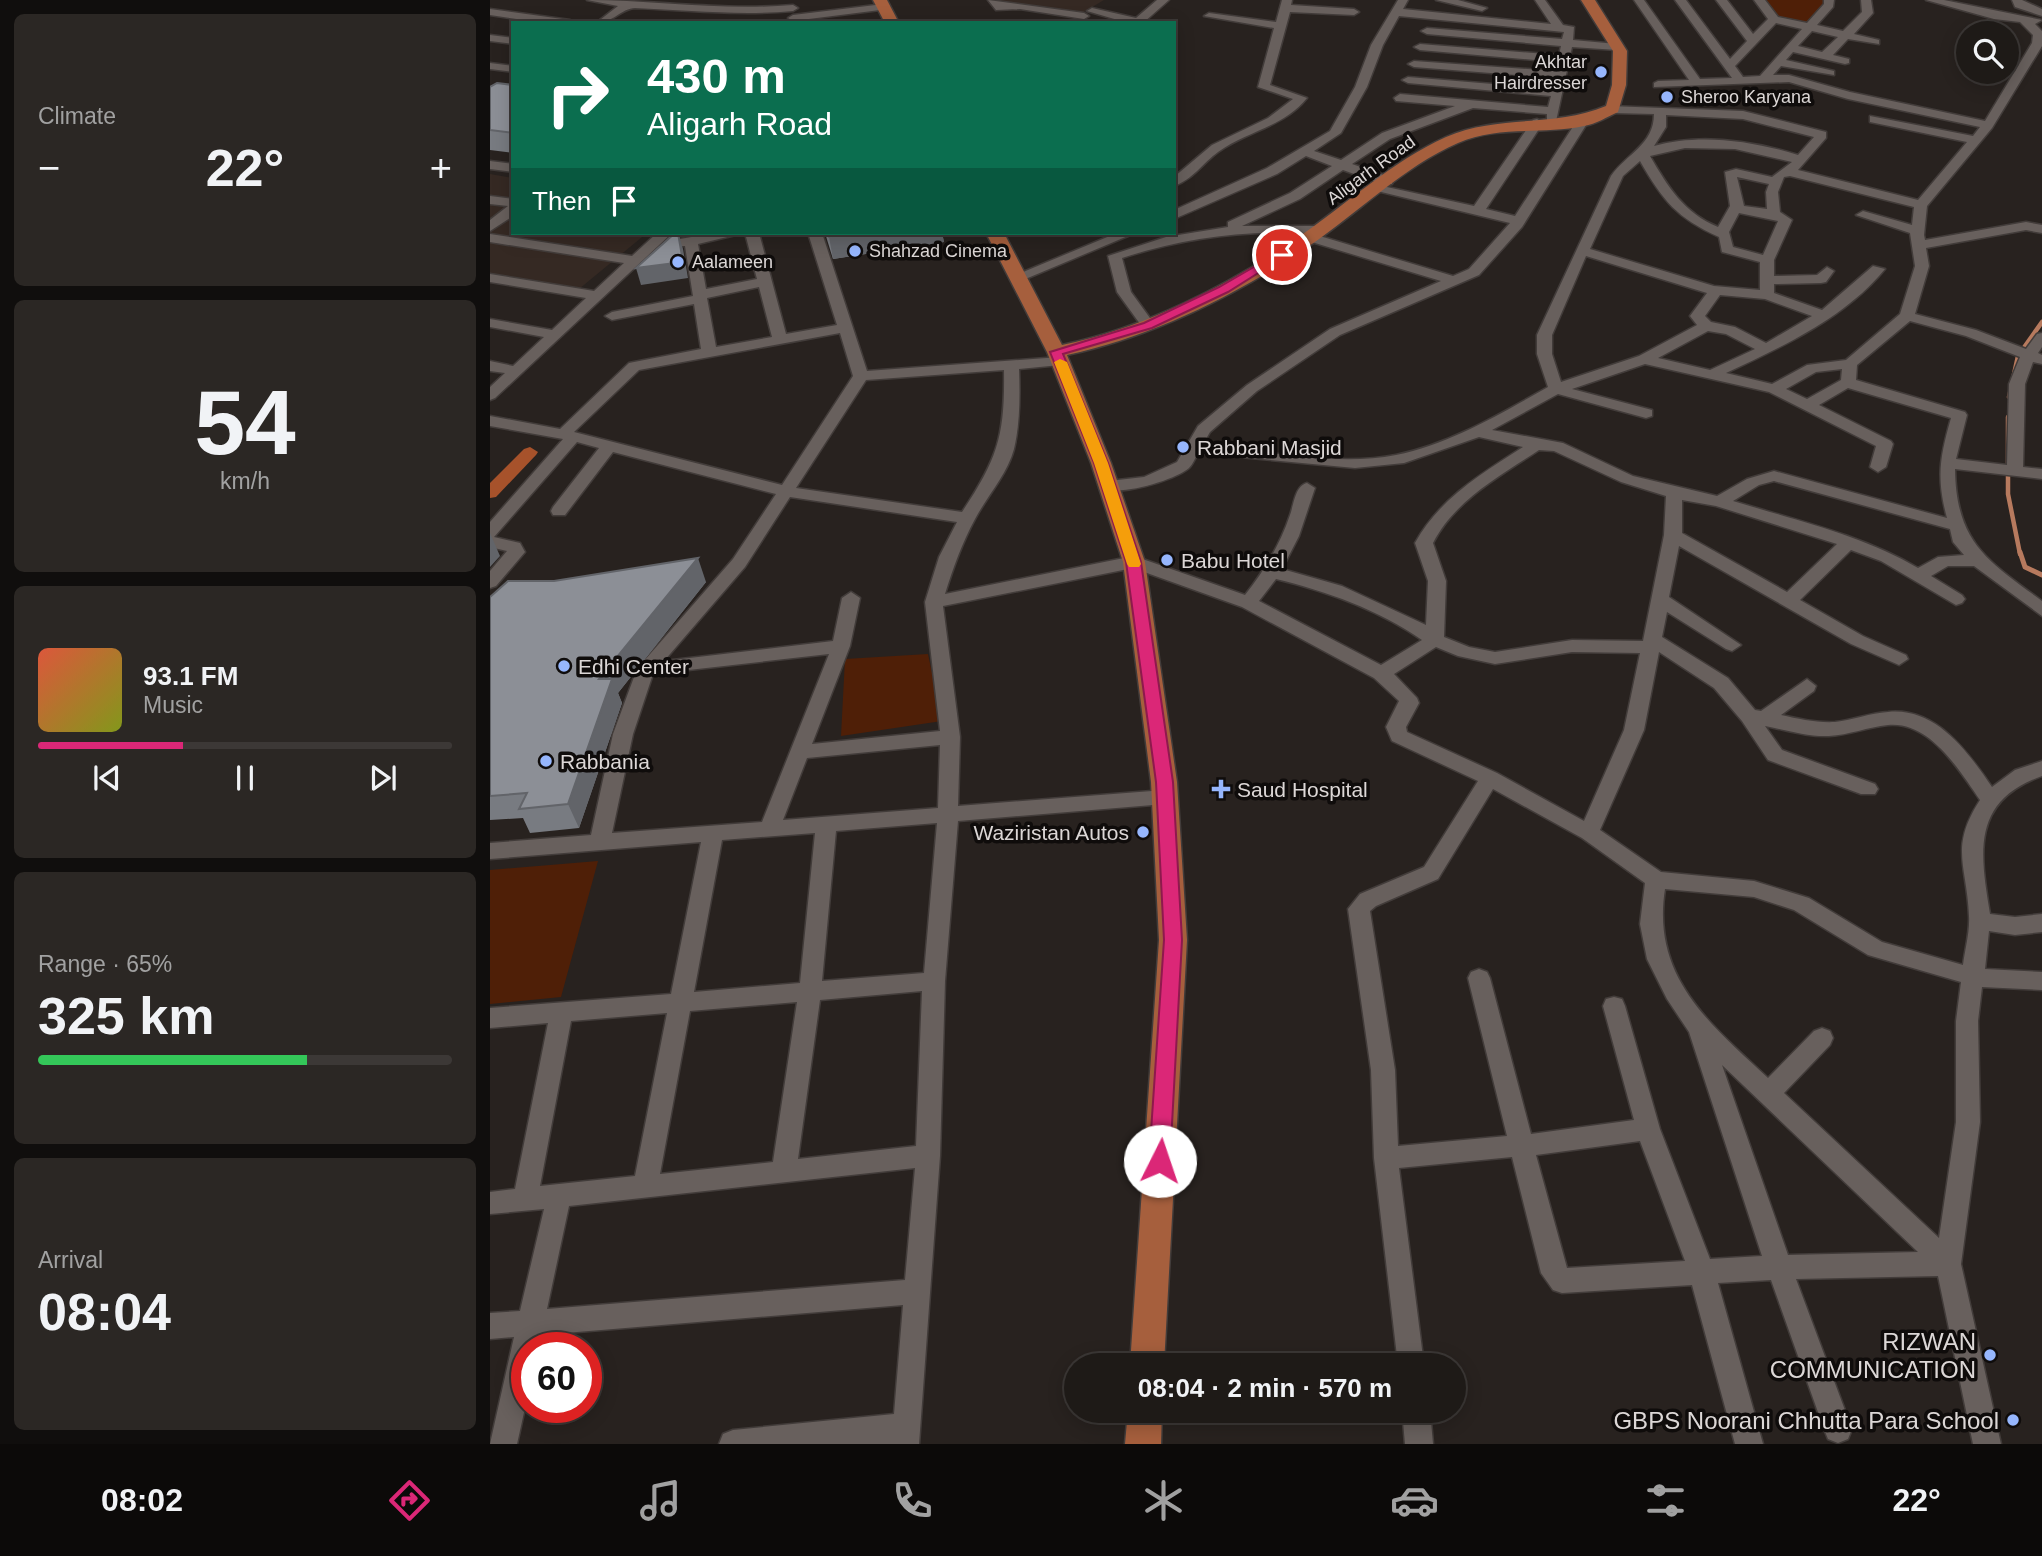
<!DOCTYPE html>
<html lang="en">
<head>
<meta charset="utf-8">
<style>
  body { margin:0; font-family:Arial,sans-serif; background:#2b2724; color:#f1f3f6; height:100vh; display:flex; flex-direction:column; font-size:26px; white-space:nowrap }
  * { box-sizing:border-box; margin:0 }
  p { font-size:23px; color:#a1a1a1 }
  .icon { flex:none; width:38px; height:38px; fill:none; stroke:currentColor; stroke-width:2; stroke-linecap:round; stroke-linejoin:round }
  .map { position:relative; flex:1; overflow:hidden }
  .details { display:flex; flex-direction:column; gap:14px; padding:14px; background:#100e0d; width:490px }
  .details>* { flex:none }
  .hud { position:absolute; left:21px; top:21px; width:665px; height:214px; border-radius:0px; box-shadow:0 4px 18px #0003,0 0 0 2px #3c3836; background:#0b6e4f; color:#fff; overflow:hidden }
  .tools { position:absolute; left:1466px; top:21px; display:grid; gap:14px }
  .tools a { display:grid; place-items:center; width:63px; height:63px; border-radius:50%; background:#1e1a17; box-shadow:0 4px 18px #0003,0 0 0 2px #3c3836; font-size:35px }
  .speed { position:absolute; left:21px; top:1332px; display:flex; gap:14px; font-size:35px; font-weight:700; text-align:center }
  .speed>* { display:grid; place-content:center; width:91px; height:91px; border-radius:50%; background:#1e1a17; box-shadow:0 4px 18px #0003,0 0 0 2px #3c3836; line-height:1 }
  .speed .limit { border:10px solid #d22; background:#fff; color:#111 }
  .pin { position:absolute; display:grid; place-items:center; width:60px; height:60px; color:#fff; margin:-30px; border:4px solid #fff; border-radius:50%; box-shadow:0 2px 7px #0007 }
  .me { position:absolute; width:77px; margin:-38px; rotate:4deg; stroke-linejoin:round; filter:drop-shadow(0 0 5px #0008) }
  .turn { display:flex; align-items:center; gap:24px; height:147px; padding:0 21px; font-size:32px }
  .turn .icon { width:91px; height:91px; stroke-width:2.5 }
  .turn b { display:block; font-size:49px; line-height:60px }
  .then { display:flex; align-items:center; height:66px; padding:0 21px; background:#0003; gap:14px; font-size:26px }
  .big { font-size:52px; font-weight:600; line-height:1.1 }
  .details .card { flex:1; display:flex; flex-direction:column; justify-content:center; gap:10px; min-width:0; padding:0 24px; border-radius:10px; background:#2b2724 }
  .details .dial { align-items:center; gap:0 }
  .dial b { font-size:91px; line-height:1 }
  .song { display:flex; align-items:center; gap:21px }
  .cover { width:84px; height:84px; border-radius:10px; background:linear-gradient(135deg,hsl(10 70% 55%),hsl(70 70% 35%)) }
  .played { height:7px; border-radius:4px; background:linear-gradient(90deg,#db2777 35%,#3c3836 35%) }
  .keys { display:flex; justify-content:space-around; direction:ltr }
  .heat { display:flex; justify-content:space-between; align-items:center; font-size:38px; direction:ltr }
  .charge { height:10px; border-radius:5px; background:linear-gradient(90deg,#34c759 65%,#3c3836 0) }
  .trip { position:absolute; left:574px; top:1353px; width:402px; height:70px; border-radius:35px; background:#1e1a17; box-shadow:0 4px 18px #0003,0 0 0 2px #3c3836; font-weight:600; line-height:70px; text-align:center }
  .dock { display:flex; height:112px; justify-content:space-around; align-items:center; background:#0c0a09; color:#a1a1a1 }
  .dock .icon { width:49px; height:49px }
  .dock .current { color:#db2777 }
  .dock b { font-size:32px; color:#f1f3f6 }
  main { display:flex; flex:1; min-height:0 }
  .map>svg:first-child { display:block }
</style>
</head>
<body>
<main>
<section class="details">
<div class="card"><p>Climate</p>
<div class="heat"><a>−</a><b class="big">22°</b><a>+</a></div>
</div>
<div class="card dial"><b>54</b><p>km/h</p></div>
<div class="card">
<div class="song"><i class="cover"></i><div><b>93.1 FM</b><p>Music</p></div></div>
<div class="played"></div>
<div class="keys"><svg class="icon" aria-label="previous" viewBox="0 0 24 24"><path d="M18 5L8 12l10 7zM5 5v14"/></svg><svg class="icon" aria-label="pause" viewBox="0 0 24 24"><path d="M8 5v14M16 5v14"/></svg><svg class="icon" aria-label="next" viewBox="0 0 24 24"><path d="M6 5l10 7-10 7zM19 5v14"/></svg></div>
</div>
<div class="card"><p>Range · 65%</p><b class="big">325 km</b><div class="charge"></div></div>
<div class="card"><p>Arrival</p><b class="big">08:04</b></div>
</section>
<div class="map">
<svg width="1552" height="1444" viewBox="0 0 1552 1444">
  <rect width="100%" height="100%" fill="#28221f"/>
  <g fill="#352923">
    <path d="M507 0H614L592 13 509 5Z"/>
    <path d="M0 174 23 178V233H157L89 289 0 274Z"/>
  </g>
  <g fill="#4f1f07">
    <path d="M1269 0H1339L1320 27 1284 19Z"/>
    <path d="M438 654 452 721 351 736 355 659Z"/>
    <path d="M108 861 71 997 0 1004V870Z"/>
  </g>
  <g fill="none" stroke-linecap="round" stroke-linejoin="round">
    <g stroke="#b77a5e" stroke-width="4.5">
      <path d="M1519 397 1528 356 1552 322"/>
      <path d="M1518 417V494L1530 554"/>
    </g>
    <path stroke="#b77a5e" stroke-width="5" d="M1530 552 1535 567 1552 575"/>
    <path fill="#a7522b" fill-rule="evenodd" d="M40 447 48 452 46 455 6 497 0 498V483L34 449Z"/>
    <g stroke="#423c3a" stroke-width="3">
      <g id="minor">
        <path d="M97 0C165 0 232 11 303 5L308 8 303 11C249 16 198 10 145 8 132 8 123 23 106 23L128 6Z"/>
        <path d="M498 0 594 13 599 16 594 19 530 9 506 10Z"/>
        <path d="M667 0H679L653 23H638L597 11 602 8 646 18Z"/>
        <path d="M792 0H802L801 5 864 9 869 12 864 15 800 12 780 85 817 98C794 127 757 131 728 152 713 163 702 180 684 186V177L722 145 778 118 803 99 768 87 784 28 714 16 719 13 786 22Z"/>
        <path d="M908 0H918L913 9 1061 24 1045 0H1055L1073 25 1084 27 1083 40 1127 44 1133 47 1127 50 1082 47 1065 126H1057V114L983 108 900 139 862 164 902 178V184H892L853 170 810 199 752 226H830L835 227V233L823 234 963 276 979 269 1020 223 883 190V184L984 206 1043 120 1047 119 1053 123 996 209 1025 216 1088 119 1098 122 1032 227 989 275 850 335 767 391 720 432 713 444C772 451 848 467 906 455 960 444 1010 414 1058 387L1047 354V335L1121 176C1136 154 1164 145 1164 114L1123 113 1119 112V106L1253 111 1336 132V138L1308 170 1428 200 1477 142 1380 122V116L1483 136 1490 127 1358 99 1299 82 1164 87V83L1168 81 1199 80 1144 0H1154L1210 79 1242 78 1185 0H1196L1240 59 1257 41 1226 0H1237L1263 34 1278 19 1264 0H1275L1288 17 1317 23 1334 4V0H1344L1343 7 1327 25 1353 31 1372 12 1371 0H1381L1383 13 1364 34 1389 40V44L1358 39 1343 55 1359 59V63L1355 64 1303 52 1296 60 1344 71V75L1291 66 1283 75H1299L1360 92 1495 121 1542 43 1543 35 1530 22 1504 19 1436 0H1454L1552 20 1545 24 1552 31V46L1502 128 1437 206 1434 235 1435 240 1536 222 1552 225V233L1536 230 1436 248 1439 266 1425 314 1486 330 1536 349 1547 334 1552 333V347L1548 353 1552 355V364L1543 362 1535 384 1533 467 1552 469V479L1465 469C1466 543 1498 561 1552 601V616L1484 566H1458L1441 576 1472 595 1475 599 1472 603 1466 605 1391 561 1361 550 1310 600 1373 636 1416 655 1418 659 1409 665 1361 644 1189 546 1179 597 1251 645 1242 651 1236 649 1177 612 1172 637 1238 678 1265 710 1271 711 1317 679 1326 686 1324 691 1291 715C1309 719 1327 723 1345 722 1363 720 1380 713 1398 712 1446 707 1478 752 1502 787L1525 770 1552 761V776C1481 801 1490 853 1500 914L1525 917 1552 914V932L1525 935 1499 931 1495 969 1552 972V990L1492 987 1488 1021 1490 1122 1471 1264 1511 1444H1483L1448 1276 1306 1279 1362 1429 1358 1439 1348 1443 1338 1439 1334 1429 1281 1280 1228 1283 1273 1444H1245L1202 1285 1072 1293 1063 1290 1051 1273 1022 1157 909 1168 934 1365H908L884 1158 881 1070 858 909 870 894 934 867 988 781 902 741 896 727 909 701 884 678 752 607 643 568 453 606 470 737 468 806 675 790 682 792 685 797 682 802 675 804 468 821 455 981 450 1156 429 1444H229L233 1434 243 1430 404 1414 413 1305 51 1335 48 1348H37V1399L27 1444H0L24 1337 0 1339V1313L30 1311 54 1209 0 1214V1192L25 1189 58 1023 0 1028V1008L181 994 211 842 0 859V843L101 835 123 734 147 669 243 559 286 494 123 452 75 515H63L61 511 63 507 109 448 87 442 4 537 30 543 35 552 6 586 0 588V571L17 551 0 547V522L73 439 0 426V416L70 429 139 363 211 349 204 304 122 320 115 316 122 312 203 296 195 246H184V240L225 233H254L208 244 216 289 267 279 255 233H269L296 334 347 325 318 233H332L377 371 570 357 577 361 570 365 529 369C530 395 530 424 524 449 517 475 497 496 485 519 472 543 463 568 455 594L644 556 755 595C774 571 790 545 800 515 804 504 805 486 817 483L825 488 809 536 792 569 852 586 936 625 938 581 925 543C950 498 991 474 1033 447L989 437 914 463 865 468 708 453C705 458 703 464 699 468 686 480 623 499 611 486L619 481 654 477 687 462 708 426 757 385 840 329 951 281 815 240 813 237 818 233C754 230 693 238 632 258L641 292 665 325 658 329 653 328 627 292 618 256 676 237 738 227V222L800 193 842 166 816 156 787 174 684 219V210L777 168 840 131 865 87 881 45ZM909 16 1074 32 1072 39 937 28 931 31 937 34 1071 46 1069 55 930 44 924 47 930 50 1068 62 1066 71 924 61 918 64 924 67 1064 78 1062 89 918 77 912 80 918 83 1061 96 1058 107 910 94 904 98 906 101 965 106 892 133 851 160 824 151 851 133 877 87 893 45ZM1286 23 1312 29 1270 76 1253 77 1245 66ZM1322 31 1348 37 1332 52 1308 46ZM1176 115 1253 119 1324 137 1308 155C1263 141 1210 133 1164 146L1176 127ZM1195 148 1245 149 1302 162 1282 177 1246 169 1235 172 1240 206 1228 227C1194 213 1178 187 1160 156ZM1150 161C1173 201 1187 218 1229 237L1232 252 1270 262V290L1224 286 1100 249 1133 176ZM1300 176 1424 207 1422 225 1373 211 1366 215 1420 233 1425 266 1410 314 1356 360 1317 365 1282 384 1236 373C1292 347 1355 318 1395 269L1383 266 1332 310 1284 293V284L1331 283 1336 282 1344 271 1337 267 1327 275 1284 276V260L1302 220 1290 212 1288 192 1294 177ZM1247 177 1279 184 1276 192 1277 209 1254 206ZM1249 213 1288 221 1273 255 1243 247 1239 232ZM1096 256 1217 293 1200 316 1207 325 1149 356 1071 382 1062 354V335ZM269 287 282 337 226 347 217 298ZM1230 295 1275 299 1322 316 1276 343 1245 327 1221 322 1215 316ZM1420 321 1476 336 1530 357 1519 384 1517 465 1466 459 1477 415 1475 412 1366 380 1367 365ZM1218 331 1236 334 1265 349 1220 370 1168 358ZM350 333 363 376 292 485 84 432 149 370ZM1155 364 1279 392 1386 446 1380 467 1388 472 1396 467 1403 444 1401 441 1329 405 1358 388 1461 418C1450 457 1446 477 1457 518L1284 471 1257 479 1227 496 1143 476 1073 443 1002 430 1068 394 1156 418 1162 416V410L1082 389ZM1352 369 1351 380 1317 399 1296 389 1326 372ZM514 370C515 435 508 458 472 512L306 488 376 380ZM1049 450 1064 451 1131 482 1176 496 1174 535 1153 641 1082 640 1005 652 979 647 954 637 956 581 943 543C965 500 1010 476 1049 450ZM1284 481 1460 529 1463 542 1474 555 1448 557 1428 568C1372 535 1305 520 1243 501L1269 485ZM300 497 467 522 449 557 435 602 450 731 322 744 360 646 370 598 361 592 352 598 343 641 174 661 255 567ZM1192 500 1226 506 1347 544 1297 592 1192 533ZM786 579C836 591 889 610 932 640L891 665 769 601ZM946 647 968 656 1005 664 1082 652 1150 653 1134 730 1094 821 1007 773 917 732 916 727 929 703 927 698 904 674ZM1169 652 1224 688 1252 721 1278 760 1371 794H1385L1388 789 1385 784 1292 750 1275 726C1296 730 1318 737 1339 736 1359 735 1378 727 1398 725 1440 721 1469 770 1490 800 1459 848 1477 865 1479 916 1480 932 1475 949 1473 965L1392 942 1319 898 1264 881 1171 872 1110 830 1154 730ZM339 654 272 822 122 833 143 734 163 674ZM450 745 448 808 293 820 317 758ZM1003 789 1092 838 1155 883 1150 924 1157 959 1177 999 1199 1032 1272 1256 1220 1259 1170 1129 1135 1006 1132 999 1124 997 1116 999 1113 1006 1144 1120 1041 1134 1000 978 997 972 989 969 981 972 978 978 1017 1136 908 1146 905 1070 880 911 886 906 948 879ZM447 823 434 973 332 981 346 831ZM325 833 310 983 204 992 232 840ZM1175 889 1264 897 1304 910 1378 955 1471 982 1466 1021V1122L1449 1238 1294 1093 1340 1045 1343 1038 1340 1031 1332 1028 1324 1031 1278 1078C1220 1024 1161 977 1175 889ZM432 991 426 1146 308 1159 330 1000ZM307 1002 283 1162 170 1174 200 1011ZM177 1013 145 1176 50 1186 81 1021ZM1232 1065 1428 1252 1298 1255ZM1150 1141 1195 1261 1077 1268 1046 1155ZM425 1168 415 1280 57 1309 79 1206Z"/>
        <path d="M946 0H968L997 8 992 11Z"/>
        <path d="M1522 0H1532L1552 9V16L1525 7Z"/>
        <path d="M394 4 399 7 398 9 303 21 298 18 303 15Z"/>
        <path d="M0 9 80 20 85 23H54L0 15Z"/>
        <path d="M0 35 23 38V44L0 41Z"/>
        <path d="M0 63 23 66V72L0 69Z"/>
        <path d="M0 161 23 164V172L0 169Z"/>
        <path d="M0 196 23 199V216L0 231V220L18 206 0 204Z"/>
        <path d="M167 233H182L5 398 0 400V387L15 373 0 371V361L23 366 54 337 0 327V319L62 330 96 298 0 282V274L104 291 134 263 0 242V234L142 256Z"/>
        <path d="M627 233H645L533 280 521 277Z"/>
        <path d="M912 1410H940L943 1444H915Z"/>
      </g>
    </g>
    <g stroke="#423c3a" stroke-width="3">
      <g id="major">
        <path d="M383 0H397L409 23H395Z"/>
        <path d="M1091 0H1105L1137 51 1136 85 1128 112C1117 117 1106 124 1094 126 1052 135 1008 125 968 143 913 167 868 213 819 246 747 295 662 337 577 355L621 463 655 562 687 782 697 940 674 1365H640L669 940 661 782 633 562 601 463 557 352 496 233H514L572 345C654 328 738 286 807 238 856 205 902 161 956 137 1008 114 1064 128 1116 106L1122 85 1123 51Z"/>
        <path d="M638 1410H672L671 1444H635Z"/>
      </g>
    </g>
    <use href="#minor" fill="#68605d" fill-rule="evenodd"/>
    <use href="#major" fill="#a65f3d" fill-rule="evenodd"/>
  </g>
  <g fill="#787b81">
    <path d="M23 85V153L0 150V87Z"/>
    <path d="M335 233H452L454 242 343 259Z"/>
    <path d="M216 582 128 693 132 703 89 828 40 833 33 818 0 820V597Z"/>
  </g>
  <g fill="#626469">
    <path d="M188 233 193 249 198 278 151 285 146 268Z"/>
    <path d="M365 233H452L454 242 343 259 339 237Z"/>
    <path d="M0 533 10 556 0 567Z"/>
    <path d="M208 558 216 582 128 693 132 703 89 828 78 804 109 679Z"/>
  </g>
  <g fill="#8c8f96" stroke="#626469" stroke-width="2">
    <path d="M7 83 23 85V133L0 130V87Z"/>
    <path d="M185 233H188L193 262 146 268Z"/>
    <path d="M337 233H365L339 237Z"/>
    <path d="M208 558 109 679H122L78 804 29 809 37 793 0 796V597L18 581H64Z"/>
  </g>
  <path fill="#db2777" stroke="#8e194d" stroke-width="2" d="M788 253 797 255 738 292 662 328 573 354 618 463 651 562 683 782 692 940 680 1161 677 1167 670 1170 662 1167 659 1161 674 940 666 782 636 562 604 463 560 352 654 323 729 287Z"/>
  <path fill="#f59e0b" d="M570 359 577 362 618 463 651 564 649 567H639L637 564 604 463 564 362Z"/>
  <g fill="#96b6fd" stroke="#0f0c0b" stroke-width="2.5">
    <circle cx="1111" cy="72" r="7"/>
    <circle cx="1177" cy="97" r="7"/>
    <circle cx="365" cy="251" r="7"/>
    <circle cx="188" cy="262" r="7"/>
    <circle cx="693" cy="447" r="7"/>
    <circle cx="677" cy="560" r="7"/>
    <circle cx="74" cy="666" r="7"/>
    <circle cx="56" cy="761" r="7"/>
    <path d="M727.5 778.5h7v7h7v7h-7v7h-7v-7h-7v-7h7z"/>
    <circle cx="653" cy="832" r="7"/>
    <circle cx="1500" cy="1355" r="7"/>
    <circle cx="1523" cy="1420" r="7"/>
  </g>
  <g text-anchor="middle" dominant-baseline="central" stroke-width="7" stroke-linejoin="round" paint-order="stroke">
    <g font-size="18" fill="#dcd7d6" stroke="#0f0c0b" text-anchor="start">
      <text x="1097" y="62" text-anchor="end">Akhtar<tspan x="1097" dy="21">Hairdresser</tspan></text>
      <text x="1191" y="97">Sheroo Karyana</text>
      <text x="379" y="251">Shahzad Cinema</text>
      <text x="202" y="262">Aalameen</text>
    </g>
    <g font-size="18" fill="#dcd7d6" stroke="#0f0c0b">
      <text transform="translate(881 170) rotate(-36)">Aligarh Road</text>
    </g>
    <g font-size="21" fill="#dcd7d6" stroke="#0f0c0b" text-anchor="start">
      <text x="707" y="447">Rabbani Masjid</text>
      <text x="691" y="560">Babu Hotel</text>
      <text x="88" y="666">Edhi Center</text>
      <text x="70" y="761">Rabbania</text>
      <text x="747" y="789">Saud Hospital</text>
      <text x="639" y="832" text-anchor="end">Waziristan Autos</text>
    </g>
    <g font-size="24" fill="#dcd7d6" stroke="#0f0c0b" text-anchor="end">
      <text x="1486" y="1341">RIZWAN<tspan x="1486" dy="28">COMMUNICATION</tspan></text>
      <text x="1509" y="1420">GBPS Noorani Chhutta Para School</text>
    </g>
  </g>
</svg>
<div class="tools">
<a><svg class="icon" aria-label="search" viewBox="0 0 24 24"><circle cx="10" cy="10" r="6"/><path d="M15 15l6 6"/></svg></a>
</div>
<div class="speed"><div class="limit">60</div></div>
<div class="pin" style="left:792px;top:255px;background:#d93025"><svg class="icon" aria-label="arrive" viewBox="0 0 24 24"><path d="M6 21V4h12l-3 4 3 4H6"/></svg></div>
<svg class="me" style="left:670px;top:1161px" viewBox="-20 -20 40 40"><circle r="19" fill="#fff"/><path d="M0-13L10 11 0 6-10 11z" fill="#db2777"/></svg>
<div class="trip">08:04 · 2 min · 570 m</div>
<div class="hud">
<div class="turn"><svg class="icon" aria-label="right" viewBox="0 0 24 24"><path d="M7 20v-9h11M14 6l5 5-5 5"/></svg><div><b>430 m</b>Aligarh Road</div></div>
<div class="then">Then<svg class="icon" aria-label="arrive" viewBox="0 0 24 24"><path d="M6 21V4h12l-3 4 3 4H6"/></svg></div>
</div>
</div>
</main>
<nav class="dock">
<b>08:02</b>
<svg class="icon current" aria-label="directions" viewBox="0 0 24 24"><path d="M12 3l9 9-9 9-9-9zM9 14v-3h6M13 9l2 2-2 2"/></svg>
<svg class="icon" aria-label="music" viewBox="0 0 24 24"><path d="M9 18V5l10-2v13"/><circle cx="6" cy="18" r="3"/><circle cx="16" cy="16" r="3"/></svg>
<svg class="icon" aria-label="phone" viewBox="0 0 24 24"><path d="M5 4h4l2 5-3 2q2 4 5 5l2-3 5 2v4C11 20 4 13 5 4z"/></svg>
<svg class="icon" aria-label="climate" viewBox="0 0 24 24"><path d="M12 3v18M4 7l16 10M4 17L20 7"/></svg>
<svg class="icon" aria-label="car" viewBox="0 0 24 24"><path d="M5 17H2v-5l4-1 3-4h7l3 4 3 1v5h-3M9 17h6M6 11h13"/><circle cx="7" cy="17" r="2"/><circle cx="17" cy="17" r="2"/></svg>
<svg class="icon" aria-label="filters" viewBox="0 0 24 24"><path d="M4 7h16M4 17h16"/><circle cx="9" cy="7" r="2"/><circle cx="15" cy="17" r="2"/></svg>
<b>22°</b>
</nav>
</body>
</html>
